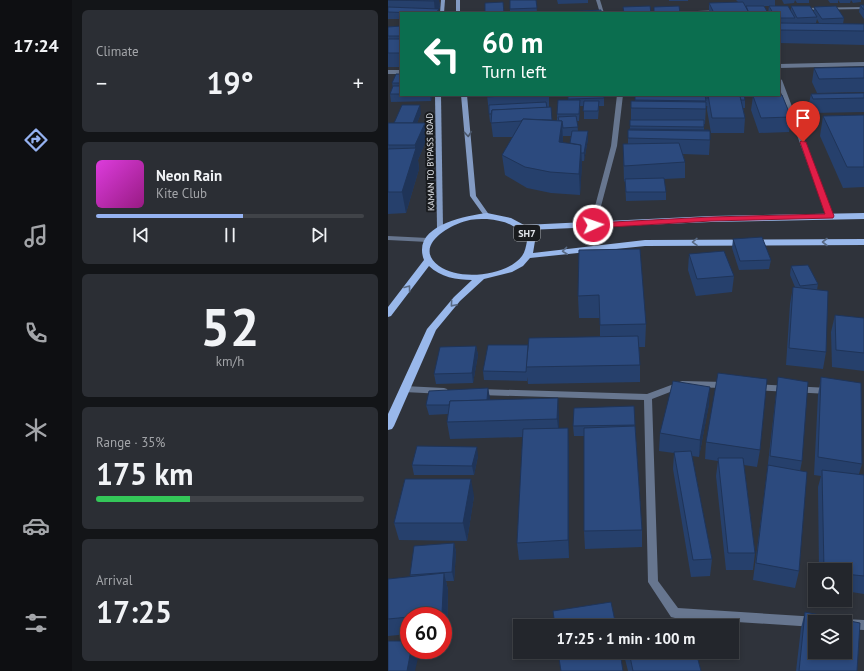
<!DOCTYPE html>
<html lang="en">
<head>
<meta charset="utf-8">
<style>
  body { margin:0; font-family:"PT Sans",sans-serif; background:#2b2e34; color:#f1f3f6; height:100vh; display:flex; flex-direction:column; font-size:15px; white-space:nowrap }
  * { box-sizing:border-box; margin:0 }
  p { font-size:13px; color:#a3a5a9 }
  .icon { flex:none; width:22px; height:22px; fill:none; stroke:currentColor; stroke-width:2; stroke-linecap:round; stroke-linejoin:round }
  .map { position:relative; flex:1; overflow:hidden }
  .panel { display:flex; flex-direction:column; gap:10px; padding:10px; background:#131518; width:316px }
  .panel>* { flex:none }
  .banner { position:absolute; left:12px; top:12px; width:380px; height:84px; border-radius:0px; box-shadow:0 2px 6px #0003,0 0 0 1px #404348; background:#0b6e4f; color:#fff; overflow:hidden }
  .tools { position:absolute; left:420px; top:563px; display:grid; gap:8px }
  .tools a { display:grid; place-items:center; width:44px; height:44px; border-radius:0px; background:#23262c; box-shadow:0 2px 6px #0003,0 0 0 1px #404348; font-size:20px }
  .speed { position:absolute; left:12px; top:607px; display:flex; gap:8px; font-size:20px; font-weight:700; text-align:center }
  .speed>* { display:grid; place-content:center; width:52px; height:52px; border-radius:50%; background:#23262c; box-shadow:0 2px 6px #0003,0 0 0 1px #404348; line-height:1 }
  .speed .limit { border:6px solid #d22; background:#fff; color:#111 }
  .pin { position:absolute; display:grid; place-items:center; width:34px; height:34px; color:#fff; margin:-41px -17px; border-radius:50% 50% 50% 0; rotate:-45deg; box-shadow:0 0 4px #0007 }
  .pin .icon { rotate:45deg }
  .me { position:absolute; width:44px; margin:-22px; rotate:87deg; stroke-linejoin:round; filter:drop-shadow(0 0 3px #0008) }
  .turn { display:flex; align-items:center; gap:14px; height:84px; padding:0 16px; font-size:18px }
  .turn .icon { width:52px; height:52px; stroke-width:2.5 }
  .turn b { display:block; font-size:28px; line-height:34px }
  .big { font-size:30px; font-weight:600; line-height:1.1 }
  .panel .widget { flex:1; display:flex; flex-direction:column; justify-content:center; gap:6px; min-width:0; padding:0 14px; border-radius:6px; background:#2b2e34 }
  .panel .dial { align-items:center; gap:0 }
  .dial b { font-size:52px; line-height:1 }
  .song { display:flex; align-items:center; gap:12px }
  .cover { width:48px; height:48px; border-radius:6px; background:linear-gradient(135deg,hsl(300 70% 55%),hsl(310 70% 35%)) }
  .played { height:4px; border-radius:2px; background:linear-gradient(90deg,#95b2f1 55%,#404348 55%) }
  .keys { display:flex; justify-content:space-around; direction:ltr }
  .heat { display:flex; justify-content:space-between; align-items:center; font-size:22px; direction:ltr }
  .charge { height:6px; border-radius:3px; background:linear-gradient(90deg,#34c759 35%,#404348 0) }
  .trip { position:absolute; left:125px; top:619px; width:226px; height:40px; border-radius:0px; background:#23262c; box-shadow:0 2px 6px #0003,0 0 0 1px #404348; font-weight:600; line-height:40px; text-align:center }
  main { display:flex; flex:1; min-height:0 }
  .dock { display:flex; flex-direction:column; width:72px; justify-content:space-around; align-items:center; background:#0e0f12; color:#a3a5a9 }
  .dock .icon { width:28px; height:28px }
  .dock .on { color:#95b2f1 }
  .dock b { font-size:18px; color:#f1f3f6 }
  .map>svg:first-child { display:block }
</style>
</head>
<body>
<main>
<nav class="dock">
<b>17:24</b>
<svg class="icon on" aria-label="directions" viewBox="0 0 24 24"><path d="M12 3l9 9-9 9-9-9zM9 14v-3h6M13 9l2 2-2 2"/></svg>
<svg class="icon" aria-label="music" viewBox="0 0 24 24"><path d="M9 18V5l10-2v13"/><circle cx="6" cy="18" r="3"/><circle cx="16" cy="16" r="3"/></svg>
<svg class="icon" aria-label="phone" viewBox="0 0 24 24"><path d="M5 4h4l2 5-3 2q2 4 5 5l2-3 5 2v4C11 20 4 13 5 4z"/></svg>
<svg class="icon" aria-label="climate" viewBox="0 0 24 24"><path d="M12 3v18M4 7l16 10M4 17L20 7"/></svg>
<svg class="icon" aria-label="car" viewBox="0 0 24 24"><path d="M5 17H2v-5l4-1 3-4h7l3 4 3 1v5h-3M9 17h6M6 11h13"/><circle cx="7" cy="17" r="2"/><circle cx="17" cy="17" r="2"/></svg>
<svg class="icon" aria-label="filters" viewBox="0 0 24 24"><path d="M4 7h16M4 17h16"/><circle cx="9" cy="7" r="2"/><circle cx="15" cy="17" r="2"/></svg>
</nav>
<section class="panel">
<div class="widget"><p>Climate</p>
<div class="heat"><a>−</a><b class="big">19°</b><a>+</a></div>
</div>
<div class="widget">
<div class="song"><i class="cover"></i><div><b>Neon Rain</b><p>Kite Club</p></div></div>
<div class="played"></div>
<div class="keys"><svg class="icon" aria-label="previous" viewBox="0 0 24 24"><path d="M18 5L8 12l10 7zM5 5v14"/></svg><svg class="icon" aria-label="pause" viewBox="0 0 24 24"><path d="M8 5v14M16 5v14"/></svg><svg class="icon" aria-label="next" viewBox="0 0 24 24"><path d="M6 5l10 7-10 7zM19 5v14"/></svg></div>
</div>
<div class="widget dial"><b>52</b><p>km/h</p></div>
<div class="widget"><p>Range · 35%</p><b class="big">175 km</b><div class="charge"></div></div>
<div class="widget"><p>Arrival</p><b class="big">17:25</b></div>
</section>
<div class="map">
<svg width="476" height="671" viewBox="0 0 476 671">
  <rect width="100%" height="100%" fill="#2f333b"/>
  <g fill="none" stroke-linecap="round" stroke-linejoin="round">
    <g fill="#67768f" fill-rule="evenodd">
      <path d="M208 0H212L216 13H212Z"/>
      <path d="M476 7V9L413 10 411 9 413 8Z"/>
      <path d="M333 10V11L331 12 284 13 286 12Z"/>
      <path d="M476 62V66L391 68V64Z"/>
      <rect x="0" y="70" width="13" height="4"/>
      <path d="M391 78 394 80 445 216 444 217H440L439 216 391 87Z"/>
      <path d="M229 95H235L229 146 208 225 205 227 202 225 223 146Z"/>
      <path d="M0 236 40 238 43 240 40 242 0 240Z"/>
      <path d="M294 381 337 382 340 383 341 385 340 387 337 388 295 387 264 399 270 581 290 608 430 617 434 618 436 622H427V627L287 618 283 617 260 582 256 400 92 395 89 394 88 392 89 390 92 389 259 394Z"/>
      <path d="M367 384 441 388 444 389 445 391 444 393 441 394 367 390 364 389 363 387 364 385Z"/>
      <path d="M16 386 56 388 59 389 60 391 59 393 56 394 16 392 13 391 12 389 13 387Z"/>
      <path d="M457 619 476 620V630L457 629V622H452Z"/>
    </g>
    <g fill="#839bc3" fill-rule="evenodd">
      <path d="M53 0H57L56 13H52Z"/>
      <rect x="68" y="0" width="4" height="13"/>
      <path d="M47 95H53L55 228 52 230 49 228Z"/>
      <path d="M73 95H79L88 196 102 216 99 218 97 217 82 196Z"/>
    </g>
    <path fill="#99b8eb" fill-rule="evenodd" d="M99 213 123 218 136 225 323 216 476 213V219L323 222 140 230 147 241 145 253 257 240 476 239V245L257 246 142 258 135 266 124 272 96 279 72 301 48 330 6 426 4 429 0 430V414L39 329 66 297 84 280C69 280 52 277 41 266L3 316 0 317V307L36 260C23 226 76 216 99 213ZM99 219C117 221 129 224 139 241 138 246 137 252 134 256 119 276 71 281 51 266 25 247 59 226 78 221 84 219 92 219 99 219Z"/>
  </g>
  <g fill="#26406c" fill-rule="evenodd">
    <path d="M0 0 51 1 52 7 51 9V13H13V19H0Z"/>
    <path d="M148 0 149 13H122V9Z"/>
    <path d="M169 0H200V3L170 4Z"/>
    <rect x="281" y="0" width="19" height="1"/>
    <path d="M348 0H387V6H358L380 13H321V3L350 2Z"/>
    <path d="M394 0H407L406 3 396 4Z"/>
    <path d="M407 0H421V3H409Z"/>
    <path d="M440 0H463L462 3H452L450 0V3H442Z"/>
    <path d="M463 0H473V2L465 3Z"/>
    <path d="M472 5H476V19L471 12Z"/>
    <path d="M381 6 403 10V6L426 12V7L456 18 455 24H476V45L391 43V13H380ZM429 19 431 23H428Z"/>
    <path d="M13 26V67H0V27Z"/>
    <path d="M476 67V92L429 93 424 82 426 68Z"/>
    <path d="M13 74V95H44L43 101 3 102 2 94 5 87 4 83Z"/>
    <path d="M476 93V112L423 113 420 108 423 94Z"/>
    <path d="M99 95H161V108L164 121H169V114L180 100V96L179 97 178 95H228V97H216V106H211L210 119H196V106H192L191 121H189L190 131H200V139L196 161H194L192 195 163 193 139 188 117 175 114 155 125 137H105L103 122H102ZM175 136H183L182 143H175Z"/>
    <path d="M247 95 320 98V106H318L317 124H316V130L322 140 321 155 295 154 297 162V178L276 179 278 192V200L238 201 237 181 236 182 235 144H240V138L242 129V120H243V101H247Z"/>
    <path d="M320 95H356L357 100V108H355L357 118 356 133H323L319 110Z"/>
    <path d="M370 95H394L403 117 401 132 371 133 363 110 365 96H370Z"/>
    <path d="M33 113 29 123H37L39 138 30 160 31 169 18 213 0 214V123H6Z"/>
    <path d="M476 115V187L455 188 432 136 435 116Z"/>
    <path d="M345 239 383 260 381 269 351 270 344 248Z"/>
    <path d="M191 250 258 324 257 347H251L252 365V382L140 384 139 377V381L96 380 95 371 140 345 212 337V318H191L190 296Z"/>
    <path d="M301 254 346 276 344 292 308 296 300 270Z"/>
    <path d="M403 266 430 284 429 290 438 352 435 369 398 365 402 304 405 287H407L402 275Z"/>
    <path d="M447 315 476 318V371L444 367 443 332Z"/>
    <path d="M88 346 90 355 85 383 48 384 46 374Z"/>
    <path d="M390 377 414 461 412 471 411 571 407 588 365 580 379 472 388 394Z"/>
    <path d="M433 377 474 464 471 474 476 475V594L457 591V570H431L430 487 433 476 426 475 430 395Z"/>
    <path d="M100 388 102 400 171 416V428L181 445V558L131 560 129 543 135 437 62 439 59 422 60 414 41 415 38 405Z"/>
    <path d="M321 404 311 457 304 456 324 559 322 576 303 577 285 469 286 453 271 451 272 433Z"/>
    <path d="M247 425 254 530V547L197 549 196 531V436H186L185 426Z"/>
    <path d="M318 442 372 450 369 467 356 465 367 553 365 570H338L328 476 330 461 317 459Z"/>
    <path d="M90 456 86 475H26L24 465Z"/>
    <path d="M86 496 79 541 11 540 6 523Z"/>
    <path d="M66 543 68 552 66 581H58L60 590 59 630 55 631V616H21V634L0 636V579L23 577 22 575Z"/>
    <path d="M417 612 469 671H408L413 628Z"/>
    <path d="M236 652H308L313 671H240L236 655Z"/>
  </g>
  <g fill="#1f3458">
    <path d="M46 0H51V1L52 7 51 9V13H47L46 1Z"/>
    <path d="M42 95H44L43 101Z"/>
    <path d="M192 100V108L191 121V114Z"/>
    <path d="M32 105 33 113 26 131 25 123Z"/>
    <path d="M174 121 175 141 172 163 171 142Z"/>
    <path d="M37 123 39 138 30 160 31 169 18 213 14 192 27 148V145Z"/>
    <path d="M200 131V139L196 161V153Z"/>
    <path d="M193 145 194 165 192 195 191 174Z"/>
    <path d="M88 346 90 355 85 383 84 373Z"/>
    <path d="M322 387 321 404 311 457 312 440Z"/>
    <path d="M100 388 102 398 100 412 99 403Z"/>
    <path d="M170 398 171 416V436L169 419Z"/>
    <path d="M180 428 181 445V558L180 540Z"/>
    <path d="M89 447 90 456 86 475 84 466Z"/>
    <path d="M83 479 86 496 79 541 75 523Z"/>
    <path d="M66 543 68 552 66 581 64 572Z"/>
    <path d="M56 573 60 590 59 630 54 613Z"/>
    <path d="M23 650H28L30 658 27 671H19Z"/>
  </g>
  <g fill="#2c4a7e" stroke="#1f3458" fill-rule="evenodd">
    <path d="M0 0H46V1Z"/>
    <path d="M122 0H148L149 8 122 9Z"/>
    <path d="M115 2 116 13H97V3Z"/>
    <path d="M355 2 361 13H326L321 3Z"/>
    <path d="M472 5H476V10Z"/>
    <path d="M262 6 263 13H236L235 7Z"/>
    <path d="M291 6 292 13H266V7Z"/>
    <path d="M358 6H376L380 13H361Z"/>
    <path d="M381 6H400L407 18H391V13H385Z"/>
    <path d="M403 6H422L429 17 409 18Z"/>
    <path d="M448 6 456 18 434 19 426 7Z"/>
    <path d="M0 7 51 9 48 13H29L0 12Z"/>
    <path d="M213 10V13H175V12Z"/>
    <path d="M391 23 476 24V31L392 30Z"/>
    <path d="M13 26V36H0V27Z"/>
    <rect x="0" y="39" width="13" height="14"/>
    <path d="M476 67V78L431 79 426 68Z"/>
    <path d="M8 74H13V83H4Z"/>
    <path d="M5 86H13V94H2Z"/>
    <path d="M476 93V98L425 99 423 94Z"/>
    <path d="M99 95H127L99 97Z"/>
    <path d="M180 95H216V98L180 99Z"/>
    <path d="M247 95H317L318 101 247 100Z"/>
    <path d="M317 95H320V98H318Z"/>
    <path d="M320 95 352 96 357 118H324Z"/>
    <path d="M329 95H356L357 100H353L352 96Z"/>
    <path d="M373 95H391L373 96Z"/>
    <path d="M394 95 403 117 373 118 365 96Z"/>
    <path d="M170 100H192L191 114H169Z"/>
    <path d="M196 101H211L210 111H195Z"/>
    <path d="M243 101 318 102V109L243 108Z"/>
    <path d="M158 102 159 108 104 110 103 114H101V105Z"/>
    <path d="M14 105H32L25 123H6Z"/>
    <path d="M163 107 164 120 135 119 133 121 103 123 104 110Z"/>
    <path d="M476 115V167H459L435 116Z"/>
    <path d="M188 116 190 127 175 128 174 121H171L170 117Z"/>
    <path d="M135 119 174 121 171 142 193 145 191 174 162 172 137 167 114 155Z"/>
    <path d="M242 120H316V127L242 126Z"/>
    <path d="M0 123H37L27 145H0Z"/>
    <path d="M241 129 321 130V131L241 130Z"/>
    <path d="M240 130 322 131V140L240 138Z"/>
    <path d="M184 131H200L196 153H193V145L182 143Z"/>
    <path d="M291 143 297 162 236 166 235 144Z"/>
    <path d="M28 148 14 192H0V149Z"/>
    <path d="M276 178 278 192H238L237 179Z"/>
    <path d="M374 237 383 260 352 261 345 239Z"/>
    <path d="M252 249 258 324 212 325 211 295 190 296 191 250Z"/>
    <path d="M336 251 346 276 309 279 301 254Z"/>
    <path d="M420 265 430 284 412 286 403 266Z"/>
    <path d="M405 287 440 291 438 352 401 348Z"/>
    <path d="M447 315 476 318V353L448 350Z"/>
    <path d="M250 336 252 365 138 367 141 338Z"/>
    <path d="M100 345H140L138 372 95 371Z"/>
    <path d="M88 346 84 373 46 374 52 347Z"/>
    <path d="M330 373 379 379 372 450 318 442Z"/>
    <path d="M390 377 420 382 414 461 382 456Z"/>
    <path d="M433 377 473 383 474 464 430 457Z"/>
    <path d="M285 381 322 387 312 440 272 433Z"/>
    <path d="M100 388 99 400 62 401 61 405H38L41 391Z"/>
    <path d="M170 398 169 419 59 422 62 401Z"/>
    <path d="M246 406 247 425 185 426 186 408Z"/>
    <path d="M247 426 254 530 196 531V428Z"/>
    <path d="M180 428V540L129 543 135 429Z"/>
    <path d="M29 446 89 447 84 466 24 465Z"/>
    <path d="M303 451 324 559 305 560 286 452Z"/>
    <path d="M330 458H355L367 553H340Z"/>
    <path d="M380 465 419 472 411 571 368 563Z"/>
    <path d="M434 470 476 475V576L457 574V570H436Z"/>
    <path d="M17 479H83L75 523H6Z"/>
    <path d="M66 543 64 572 22 575 26 546Z"/>
    <path d="M56 573 54 613 29 616H21V617L0 619V579Z"/>
    <path d="M223 602 228 626H167L165 611Z"/>
    <path d="M417 612 472 623 469 671H411ZM427 622H457V652H427Z"/>
    <path d="M299 620 300 626H269Z"/>
    <path d="M0 641H21V650H23L19 671H0Z"/>
    <path d="M170 652H232L235 671H173Z"/>
    <path d="M241 652H308L313 671H245Z"/>
  </g>
  <defs><path id="oneway-chevron" d="M-2-3.5L2.5 0L-2 3.5" fill="none" stroke-width="1.6" stroke-linecap="round" stroke-linejoin="round"/></defs>
  <use stroke="#495568" href="#oneway-chevron" transform="translate(80 134) rotate(85)"/>
  <g stroke="#596a84">
    <use href="#oneway-chevron" transform="translate(307 242) rotate(179)"/>
    <use href="#oneway-chevron" transform="translate(437 242) rotate(180)"/>
    <use href="#oneway-chevron" transform="translate(177 251) rotate(174)"/>
    <use href="#oneway-chevron" transform="translate(20 288) rotate(-53)"/>
    <use href="#oneway-chevron" transform="translate(65 304) rotate(131)"/>
  </g>
  <path fill="#e11d48" stroke="#92132f" d="M413 141 418 142 446 216 445 218 323 221 205 228 202 225 205 223 323 217 437 214 412 142Z"/>
  <g text-anchor="middle" dominant-baseline="central" stroke-width="4" stroke-linejoin="round" paint-order="stroke">
    <g font-size="9" fill="#e0e3e8" stroke="#191b1e">
      <text transform="translate(42 162) rotate(-91)">KAMAN TO BYPASS ROAD</text>
    </g>
    <rect fill="#191b1e" stroke="#a4a7ab" stroke-width="1" x="126" y="225" width="26" height="16" rx="3"/>
    <g font-size="10" font-weight="bold" fill="#e0e3e8">
      <text x="139" y="233">SH7</text>
    </g>
  </g>
</svg>
<div class="tools">
<a><svg class="icon" aria-label="search" viewBox="0 0 24 24"><circle cx="10" cy="10" r="6"/><path d="M15 15l6 6"/></svg></a>
<a><svg class="icon" aria-label="layers" viewBox="0 0 24 24"><path d="M12 4l9 5-9 5-9-5zM3 14l9 5 9-5"/></svg></a>
</div>
<div class="speed"><div class="limit">60</div></div>
<div class="pin" style="left:415px;top:142px;background:#d93025"><svg class="icon" aria-label="arrive" viewBox="0 0 24 24"><path d="M6 21V4h12l-3 4 3 4H6"/></svg></div>
<svg class="me" style="left:205px;top:225px" viewBox="-20 -20 40 40"><circle r="17" fill="#e11d48" stroke="#fff" stroke-width="3"/><path d="M0-11L8 9 0 5-8 9z" fill="#fff"/></svg>
<div class="trip">17:25 · 1 min · 100 m</div>
<div class="banner">
<div class="turn"><svg class="icon" aria-label="left" viewBox="0 0 24 24"><path d="M17 20v-9H6M10 6l-5 5 5 5"/></svg><div><b>60 m</b>Turn left</div></div>
</div>
</div>
</main>
</body>
</html>
